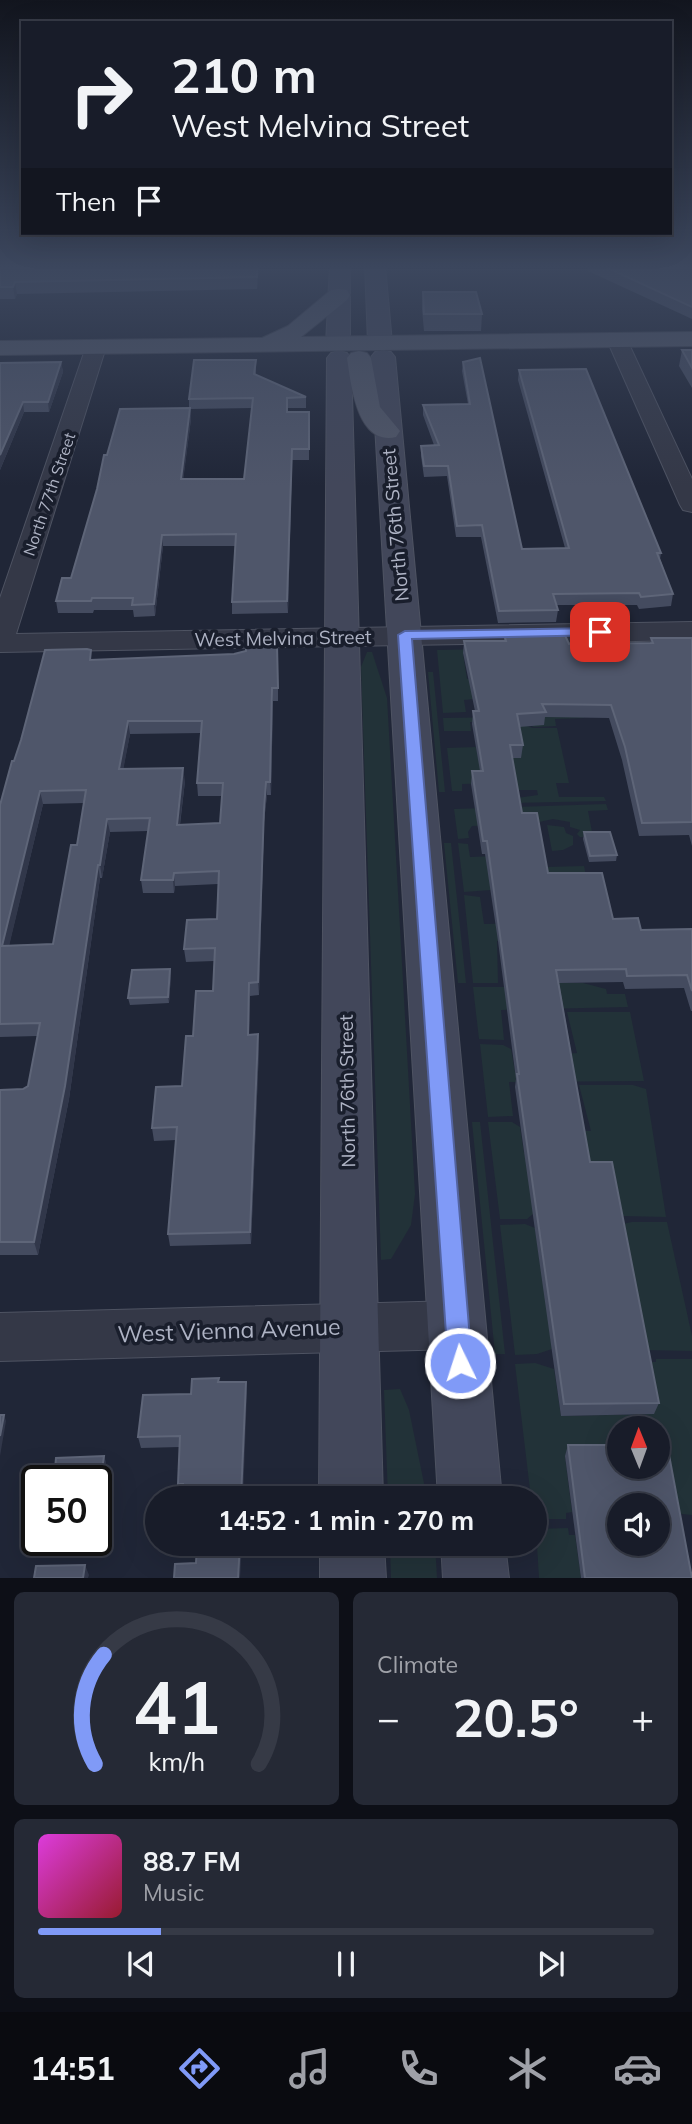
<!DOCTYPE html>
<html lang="en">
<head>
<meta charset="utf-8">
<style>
  body { margin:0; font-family:Mulish,sans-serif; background:#252935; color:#f1f3f6; height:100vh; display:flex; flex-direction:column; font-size:26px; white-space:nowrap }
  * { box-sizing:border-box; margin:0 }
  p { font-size:23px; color:#9fa1a8 }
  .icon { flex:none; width:38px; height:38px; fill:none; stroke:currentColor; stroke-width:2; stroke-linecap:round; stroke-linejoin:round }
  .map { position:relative; height:1578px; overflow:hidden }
  .side { display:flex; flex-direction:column; gap:14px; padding:14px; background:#0d0f17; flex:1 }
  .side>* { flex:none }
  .banner { position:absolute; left:21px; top:21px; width:651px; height:214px; border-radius:0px; box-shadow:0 7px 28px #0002,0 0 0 2px #363a46; background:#181c29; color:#f1f3f6; overflow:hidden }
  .needle { width:46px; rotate:359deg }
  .buttons { position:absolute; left:607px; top:1416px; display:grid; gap:14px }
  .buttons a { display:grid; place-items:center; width:63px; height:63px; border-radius:50%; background:#181c29; box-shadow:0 7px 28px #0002,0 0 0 2px #363a46; font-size:35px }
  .speed { position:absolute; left:21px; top:1465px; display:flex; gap:14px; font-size:35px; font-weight:700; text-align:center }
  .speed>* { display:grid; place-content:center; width:91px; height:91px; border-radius:50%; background:#181c29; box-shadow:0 7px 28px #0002,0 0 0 2px #363a46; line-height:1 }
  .speed .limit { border:4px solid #111; border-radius:10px; background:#fff; color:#111 }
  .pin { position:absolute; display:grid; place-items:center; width:60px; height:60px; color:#fff; margin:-30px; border-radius:14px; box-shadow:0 4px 10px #0006 }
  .me { position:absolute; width:77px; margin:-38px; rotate:356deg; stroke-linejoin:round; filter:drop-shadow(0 0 5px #0008) }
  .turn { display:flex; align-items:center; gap:24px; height:147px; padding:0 35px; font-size:32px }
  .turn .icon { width:91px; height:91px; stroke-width:2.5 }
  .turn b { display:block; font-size:49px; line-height:60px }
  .then { display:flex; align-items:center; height:66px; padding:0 35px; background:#0003; gap:14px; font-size:26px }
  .big { font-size:52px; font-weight:700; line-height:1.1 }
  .side .tile { flex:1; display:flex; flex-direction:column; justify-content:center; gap:10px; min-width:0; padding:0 24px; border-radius:10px; background:#252935 }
  .side .dial { align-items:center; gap:0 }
  .dial svg { height:182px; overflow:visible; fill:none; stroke:#363a46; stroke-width:7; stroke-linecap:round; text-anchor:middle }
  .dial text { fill:#f1f3f6; stroke:none }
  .song { display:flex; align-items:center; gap:21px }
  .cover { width:84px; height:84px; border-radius:10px; background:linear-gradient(135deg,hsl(300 70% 55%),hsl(350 70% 35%)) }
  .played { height:7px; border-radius:4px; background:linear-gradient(90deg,#809af7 20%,#363a46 20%) }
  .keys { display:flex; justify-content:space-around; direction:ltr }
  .heat { display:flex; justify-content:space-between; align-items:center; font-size:38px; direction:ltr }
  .side .tiles { flex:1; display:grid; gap:14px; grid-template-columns:1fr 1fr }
  .tile:last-child { grid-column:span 2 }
  .trip { position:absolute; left:145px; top:1486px; width:402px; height:70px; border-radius:35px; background:#181c29; box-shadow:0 7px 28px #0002,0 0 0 2px #363a46; font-weight:700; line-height:70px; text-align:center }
  .tab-bar { display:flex; height:112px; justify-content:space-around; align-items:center; background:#0a0b10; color:#9fa1a8 }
  .tab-bar .icon { width:49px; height:49px }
  .tab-bar .current { color:#809af7 }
  .tab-bar b { font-size:32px; color:#f1f3f6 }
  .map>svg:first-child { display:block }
</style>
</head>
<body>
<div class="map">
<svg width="692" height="1578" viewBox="0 0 692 1578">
  <rect width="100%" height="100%" fill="#202637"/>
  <g fill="#223238">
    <path d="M494 649 463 654 467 679H504L474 699 464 700 466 712 443 713 437 650Z"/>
    <path d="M367 652H372L387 698 415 1194 411 1225 391 1259 381 1260 361 667Z"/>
    <path d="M428 672H433L445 792H439Z"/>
    <path d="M580 705 584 718 555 719 556 726 534 727 520 721 470 722 471 731H444L443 718 511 717Z"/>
    <path d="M514 722 533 728H557L569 783H556L559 797H604L606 801 511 803 510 799 538 795 537 790H509L507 783 462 784V791H452L447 748 476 747 478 758H521Z"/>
    <path d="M606 804 608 810 588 811 593 837H580L577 834 580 830 570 827V822L553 819 530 824 472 826 468 832 469 838 458 839 454 809Z"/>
    <path d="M547 825 564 827 566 833 573 836V845L563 850 552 851Z"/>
    <path d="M444 843H451L466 983H458Z"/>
    <path d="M458 843 468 844 470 857 496 856 504 868 584 866 588 886 489 873 491 890 464 892Z"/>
    <path d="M464 895 480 897 484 924 549 923 614 940 497 941 498 983H473Z"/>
    <path d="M534 983H583L606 989 607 994H625L628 1007 501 1010 504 1040 479 1039 473 987H535Z"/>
    <path d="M567 1012H630L644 1081 509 1082 513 1116 488 1117 480 1044 503 1045 511 1049 515 1072 567 1054 577 1053Z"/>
    <path d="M579 1085H633L646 1089 666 1217 533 1214 527 1219H500L488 1122H512L520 1127 524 1153 583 1152 580 1131H591Z"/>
    <path d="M472 1122H480L505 1354H495Z"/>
    <path d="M632 1222H667L692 1336V1351L642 1350 546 1303 552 1349 537 1354 515 1355 500 1225 525 1224 535 1228 541 1270 618 1225Z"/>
    <path d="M656 1359H692V1515L673 1513 658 1455V1428H620L619 1456 565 1457 572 1512 566 1513V1519H536V1498H531L515 1364 535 1363 554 1369 561 1416 654 1414 644 1362H656Z"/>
    <path d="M400 1389 409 1410 427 1498H388L384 1390Z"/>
    <path d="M568 1528 569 1535H575L581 1578H539L536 1529Z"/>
    <path d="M390 1544H435L437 1578H391Z"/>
  </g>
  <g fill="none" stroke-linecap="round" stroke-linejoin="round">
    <g stroke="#4e5362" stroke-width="2">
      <g id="street">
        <path d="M617 334 624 336 627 340 692 479V512L683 510 680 505 607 340 610 336Z"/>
        <path d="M96 341 103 343 106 347 16 634 692 622V640L0 652V598L86 347 89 343Z"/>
        <path d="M457 1301 474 1308 482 1325 474 1342 457 1349 0 1361V1313Z"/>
      </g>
    </g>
    <g stroke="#4e5362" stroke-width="2">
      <g id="secondary">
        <path d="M330 265H350V344L346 349H330L326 344Z"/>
        <path d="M365 265H385L392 343 388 348H372L368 343Z"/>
        <path d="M383 350 391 352 395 357 502 1498H438L371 357 375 352Z"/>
        <path d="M339 351 347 353 351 358 383 1498H319L327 358 331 353Z"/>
        <path d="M320 1544H384L386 1578H320Z"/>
        <path d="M441 1544H505L509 1578H443Z"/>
      </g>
    </g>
    <g stroke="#3d4251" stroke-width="2">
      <g id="primary">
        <path d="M339 289 347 290 350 295 347 300 301 337 692 332V346L0 355V341L262 338 288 326 331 290Z"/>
        <path d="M359 351 367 353 371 358 380 407 400 431 396 437C357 446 351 384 347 358L351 353Z"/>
      </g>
    </g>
    <use href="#street" fill="#343847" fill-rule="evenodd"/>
    <use href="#secondary" fill="#42475a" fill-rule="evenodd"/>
    <use href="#primary" fill="#515768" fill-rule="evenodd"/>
  </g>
  <g fill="#444b5f" fill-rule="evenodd">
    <path d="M0 265H259L257 289 17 294 15 299H0Z"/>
    <path d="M589 265H692V319L588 271Z"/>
    <path d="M423 292 482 314 481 331H424L422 309Z"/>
    <path d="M682 350H692V388L679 366Z"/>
    <path d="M256 360V375L306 397V408H287V412H309V460H292L288 613 232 614V602L235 546H163L155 616 134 617 133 610H94L93 613H58L56 601 71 578 107 455 189 408V399ZM252 408 244 479H183L191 419 190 409Z"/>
    <path d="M61 362 63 372 49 412H24L0 470V363Z"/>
    <path d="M463 362 522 549 565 548 518 380 519 370 661 553 660 559 673 594 671 606 639 609 637 605H557L558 610 556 622 498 623 481 537H456L447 476 424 477 421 456V446L434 445 423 415V405L468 404 462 371Z"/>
    <path d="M504 634 569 644 650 643 651 638H692V846L689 835 639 836 622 760 609 718 545 717 544 725 519 727 523 745 521 758H512L522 813 548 873 613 919 641 930 692 929V1011H691L684 988 625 989 623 982 559 983 590 1162 659 1403 654 1414 561 1416 515 1087 516 1079 498 941 485 854H482L471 784 472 771H480L472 724 473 711H475L463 653 464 641H504Z"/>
    <path d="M278 657V701H273L271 795H267L264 822 259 995 250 996 249 1035 259 1048 251 1244 170 1246 168 1234 176 1140 154 1141 152 1128 182 1086 193 1036 213 991 214 961 186 962 184 949 217 919 218 884 175 886 174 893H143L141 880 148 831 110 832 102 878H100L69 1099 38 1255H0V1090L23 1089 28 1086 37 1036 0 1037V805L14 761 93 660ZM201 733 197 783 198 796H222L220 823 180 825 185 781 123 769 130 734ZM84 803 77 845 53 944 9 945 43 804Z"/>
    <path d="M584 832 617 855 616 861 589 862 583 839Z"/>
    <path d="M170 969 171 975 169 1003 130 1005 128 998Z"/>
    <path d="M219 1382 247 1393 182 1495H180L178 1484 180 1447 141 1448 138 1437 191 1394Z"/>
    <path d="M568 1445 692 1578H581L565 1456Z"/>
  </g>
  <g fill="#31374a">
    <path d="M257 265H259L257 289Z"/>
    <path d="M15 282 17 294 15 299 13 287Z"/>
    <path d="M61 362 63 372 49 412 48 402Z"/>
    <path d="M23 402 24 412 0 470V455Z"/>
    <path d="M190 408 191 419 182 490 181 479Z"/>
    <path d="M292 449V460L288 613 287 601Z"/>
    <path d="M162 535 163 546 155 616 154 604Z"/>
    <path d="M272 688 273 701 271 795 270 782Z"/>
    <path d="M128 721 130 734 121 782 119 769Z"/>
    <path d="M183 768 185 781 178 838 177 825Z"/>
    <path d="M266 782 267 795 264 822 259 995 258 982 264 809Z"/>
    <path d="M40 791 43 804 6 959 2 946Z"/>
    <path d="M107 819 110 832 102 878 100 865Z"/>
    <path d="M98 865 100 878 69 1099 38 1255 34 1242Z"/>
    <path d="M174 873 175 886 174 893 173 880Z"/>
    <path d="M170 969 171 975 169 1003 168 997Z"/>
    <path d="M249 983 250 996 249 1048 248 1035Z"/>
    <path d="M258 1034 259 1048 251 1244 250 1232Z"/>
    <path d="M246 1382 247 1393 243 1498H241Z"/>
    <path d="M4 1415 6 1421 0 1456V1436Z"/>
    <path d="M104 1456 106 1462 96 1532V1513Z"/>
    <path d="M240 1544H242L240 1578H238Z"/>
    <path d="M85 1565 89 1575 88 1578H83Z"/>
  </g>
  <g fill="#4f566a" stroke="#5e6578" stroke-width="2" fill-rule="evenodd">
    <path d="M0 265H257V277L15 282 13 287H0Z"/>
    <path d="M601 265H692V307Z"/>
    <path d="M423 292H476L482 314H424Z"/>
    <path d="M682 350H692V368Z"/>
    <path d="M480 358 522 549 569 548 519 370 586 369 661 553H657L673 594 641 597 639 593 553 594 558 610 499 611 482 525 457 526 448 466H424L421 446 439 445 423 405 470 404 463 362Z"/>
    <path d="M194 360H256L254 374 306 397 287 398V412H309V449H292L287 601 232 602 236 534 162 535 154 604 132 605 133 598H92L91 601H56L62 578H71L97 489 104 455H107L120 409 190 408 181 479H244L253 398 189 399Z"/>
    <path d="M61 362 48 402H23L0 455V363Z"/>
    <path d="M564 633 569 644 653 643 651 638H692V823V822L642 823 625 747 611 705 542 704 546 712 517 714 523 745H510L522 813H537L548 873H602L613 919 638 918 641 930 692 929V991L687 975 627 976 626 969 556 970 590 1162H612L659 1403 564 1404 517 1074H519L499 928 487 841H483L472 771H483L473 711H479L464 641H506L504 634Z"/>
    <path d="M277 645 278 688H272L270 782H266L264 809 258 982 249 983 248 1035 258 1034 250 1232 168 1234 177 1127 152 1128 156 1087 182 1086 186 1036H193L196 991H213L215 948 184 949 187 920 217 919 219 871 174 873 173 880H141L150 818 107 819 100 865H98L65 1086 34 1242H0V1090L23 1089 28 1086 40 1023 0 1024V805L12 761H14L21 740 45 650 87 649 91 650 90 660 234 654 246 651V646ZM128 721H202L197 783H223L220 823 177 825 183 768 119 769ZM86 790 77 845H71L53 944 2 946 40 791Z"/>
    <path d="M584 832H610L617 855 590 856Z"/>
    <path d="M170 969 168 997 128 998 132 970Z"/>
    <path d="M219 1378 218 1382H246L241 1498H182L183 1484H178L180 1436 138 1437 143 1395 191 1394 192 1379Z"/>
    <path d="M0 1415H4L0 1436Z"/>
    <path d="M658 1444H667L692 1578H585L568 1445H620V1466H658ZM620 1505H658V1544H620Z"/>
    <path d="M104 1456 96 1513V1480H54L56 1458Z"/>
    <path d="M197 1544H240L238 1578H174L175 1564 196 1563Z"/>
    <path d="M85 1565 83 1578H34L36 1566Z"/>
  </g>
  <linearGradient id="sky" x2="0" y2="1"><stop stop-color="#12151e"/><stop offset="0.55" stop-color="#3c475e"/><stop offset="1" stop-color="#3c475e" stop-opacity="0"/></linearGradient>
  <rect width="692" height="486" fill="url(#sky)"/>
  <path fill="#809af7" stroke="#5364a1" stroke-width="2" d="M600 628 607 632 605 635 412 639 472 1363 469 1371 460 1375 452 1371 448 1363 398 635 405 631Z"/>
  <g text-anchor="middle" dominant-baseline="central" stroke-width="7" stroke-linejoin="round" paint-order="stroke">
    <g font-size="16" fill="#aeb3c4" stroke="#191e2c">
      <text transform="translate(49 494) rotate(-71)">North 77th Street</text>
    </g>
    <g font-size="19" fill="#aeb3c4" stroke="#191e2c">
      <text transform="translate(395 525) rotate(-95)">North 76th Street</text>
      <text transform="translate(283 638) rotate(-1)">West Melvina Street</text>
      <text transform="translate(347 1091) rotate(-91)">North 76th Street</text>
    </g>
    <g font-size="23" fill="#aeb3c4" stroke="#191e2c">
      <text transform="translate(229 1330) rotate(-2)">West Vienna Avenue</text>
    </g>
  </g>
</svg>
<div class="buttons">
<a><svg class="needle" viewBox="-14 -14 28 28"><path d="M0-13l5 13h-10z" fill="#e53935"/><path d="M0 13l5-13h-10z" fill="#9fa1a8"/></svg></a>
<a><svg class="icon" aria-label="sound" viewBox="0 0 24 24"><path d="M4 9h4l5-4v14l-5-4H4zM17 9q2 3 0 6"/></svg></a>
</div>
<div class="speed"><div class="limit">50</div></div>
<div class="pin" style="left:600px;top:632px;background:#d93025"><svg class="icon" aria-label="arrive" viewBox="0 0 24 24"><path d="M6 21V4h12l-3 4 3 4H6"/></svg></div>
<svg class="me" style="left:460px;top:1363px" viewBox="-20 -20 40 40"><circle r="17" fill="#809af7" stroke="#fff" stroke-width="3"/><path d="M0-11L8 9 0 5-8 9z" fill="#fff"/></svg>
<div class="trip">14:52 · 1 min · 270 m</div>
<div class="banner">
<div class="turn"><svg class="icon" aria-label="right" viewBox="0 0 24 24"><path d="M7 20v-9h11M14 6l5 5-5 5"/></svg><div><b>210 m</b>West Melvina Street</div></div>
<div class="then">Then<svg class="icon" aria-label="arrive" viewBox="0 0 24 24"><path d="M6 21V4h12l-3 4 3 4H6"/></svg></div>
</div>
</div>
<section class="side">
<div class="tiles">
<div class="tile dial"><svg viewBox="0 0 100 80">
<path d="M14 69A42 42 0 1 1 86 69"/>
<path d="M14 69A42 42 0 0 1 18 21" stroke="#809af7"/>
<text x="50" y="56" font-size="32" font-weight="700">41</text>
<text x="50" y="72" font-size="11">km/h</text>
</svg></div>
<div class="tile"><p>Climate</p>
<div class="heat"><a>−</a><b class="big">20.5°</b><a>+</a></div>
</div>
<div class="tile">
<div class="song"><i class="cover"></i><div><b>88.7 FM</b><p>Music</p></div></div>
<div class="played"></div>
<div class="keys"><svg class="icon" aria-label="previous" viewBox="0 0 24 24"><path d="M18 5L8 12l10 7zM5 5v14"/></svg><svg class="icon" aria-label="pause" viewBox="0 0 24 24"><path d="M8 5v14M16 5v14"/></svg><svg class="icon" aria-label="next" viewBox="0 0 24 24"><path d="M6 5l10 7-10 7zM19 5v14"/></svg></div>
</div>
</div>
</section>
<nav class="tab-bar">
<b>14:51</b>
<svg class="icon current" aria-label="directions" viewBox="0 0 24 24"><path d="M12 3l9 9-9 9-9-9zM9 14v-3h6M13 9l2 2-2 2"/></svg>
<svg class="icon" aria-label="music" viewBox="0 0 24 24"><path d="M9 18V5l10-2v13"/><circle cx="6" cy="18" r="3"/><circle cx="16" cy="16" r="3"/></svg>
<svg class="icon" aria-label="phone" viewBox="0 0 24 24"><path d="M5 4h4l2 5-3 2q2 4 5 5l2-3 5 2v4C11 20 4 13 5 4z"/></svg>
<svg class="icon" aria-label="climate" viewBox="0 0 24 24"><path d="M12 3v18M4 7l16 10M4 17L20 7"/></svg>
<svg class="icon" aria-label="car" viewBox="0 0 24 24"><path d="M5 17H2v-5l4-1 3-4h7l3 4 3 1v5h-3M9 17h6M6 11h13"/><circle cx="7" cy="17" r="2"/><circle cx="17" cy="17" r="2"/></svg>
</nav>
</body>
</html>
